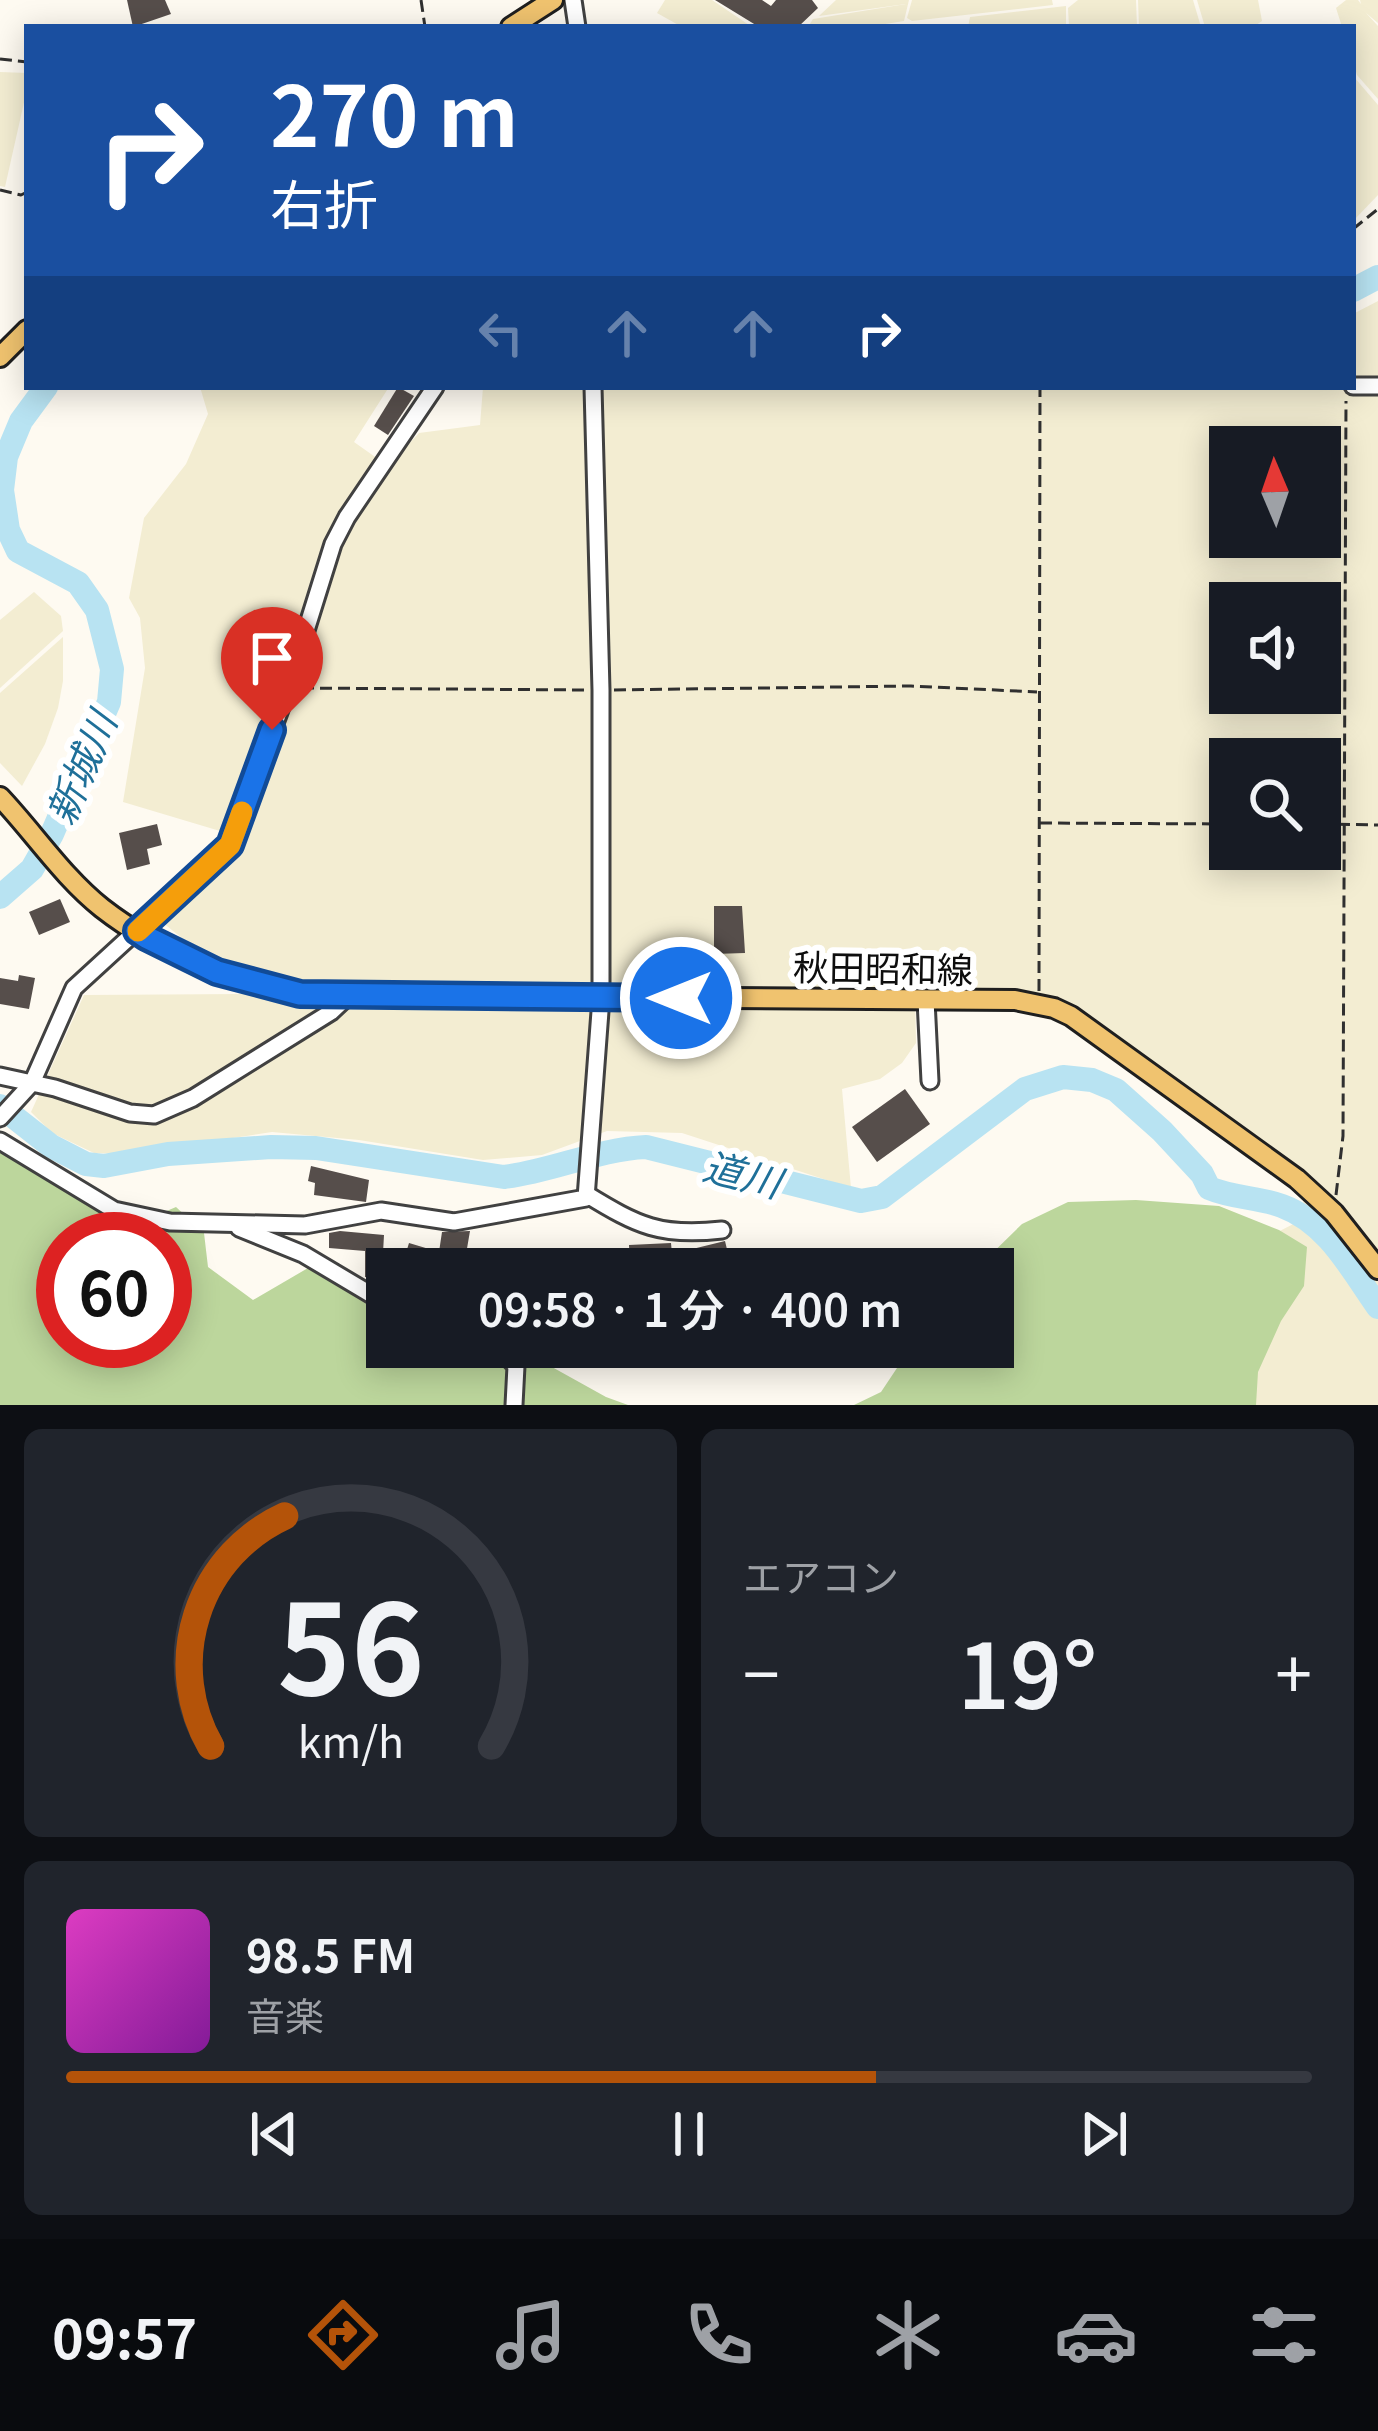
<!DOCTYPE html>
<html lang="ja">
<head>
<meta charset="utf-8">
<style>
  body { margin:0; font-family:Georgia,"Noto Sans JP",serif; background:#20242c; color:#f1f3f6; height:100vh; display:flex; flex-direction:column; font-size:45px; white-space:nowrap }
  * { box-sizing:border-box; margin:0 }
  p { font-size:39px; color:#9ea1a6 }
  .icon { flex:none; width:66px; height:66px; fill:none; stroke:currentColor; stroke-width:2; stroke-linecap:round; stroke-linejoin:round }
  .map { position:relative; height:1405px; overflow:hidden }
  .drawer { display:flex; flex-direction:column; gap:24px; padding:24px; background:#0d0f14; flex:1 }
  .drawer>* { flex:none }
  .top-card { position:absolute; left:24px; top:24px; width:1332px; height:366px; border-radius:0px; box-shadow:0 6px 30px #0003; background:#1a4fa0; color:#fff; overflow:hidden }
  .needle { width:78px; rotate:358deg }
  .buttons { position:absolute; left:1209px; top:426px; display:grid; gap:24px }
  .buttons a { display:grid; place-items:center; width:132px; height:132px; border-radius:0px; background:#171b24; box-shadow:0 6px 30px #0003; font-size:60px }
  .speed { position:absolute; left:36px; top:1212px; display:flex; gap:24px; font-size:60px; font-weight:700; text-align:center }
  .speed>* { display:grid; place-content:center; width:156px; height:156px; border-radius:50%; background:#171b24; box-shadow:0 6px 30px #0003; line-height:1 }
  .speed .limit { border:18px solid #d22; background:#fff; color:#111 }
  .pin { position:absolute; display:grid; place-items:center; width:102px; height:102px; color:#fff; margin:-123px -51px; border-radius:50% 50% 50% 0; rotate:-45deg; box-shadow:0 0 12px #0007 }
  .pin .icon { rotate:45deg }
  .me { position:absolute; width:132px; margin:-66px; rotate:270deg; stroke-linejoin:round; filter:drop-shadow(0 0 9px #0008) }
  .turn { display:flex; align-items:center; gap:42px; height:252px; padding:0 48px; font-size:54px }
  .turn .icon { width:156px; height:156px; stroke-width:2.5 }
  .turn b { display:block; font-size:84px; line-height:102px }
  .lanes { display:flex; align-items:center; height:114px; padding:0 48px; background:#0003; justify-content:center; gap:60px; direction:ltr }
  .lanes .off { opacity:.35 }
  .big { font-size:90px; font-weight:600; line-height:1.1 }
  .drawer .card { flex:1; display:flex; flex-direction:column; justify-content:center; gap:18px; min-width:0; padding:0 42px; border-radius:18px; background:#20242c }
  .drawer .dial { align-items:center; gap:0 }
  .dial svg { height:312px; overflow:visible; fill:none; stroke:#363941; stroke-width:7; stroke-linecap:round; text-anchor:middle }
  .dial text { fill:#f1f3f6; stroke:none }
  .song { display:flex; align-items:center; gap:36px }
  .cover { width:144px; height:144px; border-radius:18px; background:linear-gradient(135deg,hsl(310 70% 55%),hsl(290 70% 35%)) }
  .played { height:12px; border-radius:6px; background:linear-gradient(90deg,#b45309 65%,#363941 65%) }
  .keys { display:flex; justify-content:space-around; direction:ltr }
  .heat { display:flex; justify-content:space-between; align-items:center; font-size:66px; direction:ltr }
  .drawer .tiles { flex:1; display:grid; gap:24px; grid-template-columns:1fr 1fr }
  .card:last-child { grid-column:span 2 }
  .trip { position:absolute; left:366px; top:1248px; width:648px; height:120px; border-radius:0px; background:#171b24; box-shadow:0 6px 30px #0003; font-weight:600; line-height:120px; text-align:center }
  .tabs { display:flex; height:192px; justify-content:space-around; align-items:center; background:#090b0e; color:#9ea1a6 }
  .tabs .icon { width:84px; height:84px }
  .tabs .current { color:#b45309 }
  .tabs b { font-size:54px; color:#f1f3f6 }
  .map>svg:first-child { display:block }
</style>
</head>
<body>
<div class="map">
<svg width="1378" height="1405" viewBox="0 0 1378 1405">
  <rect width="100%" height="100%" fill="#fefaf1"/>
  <g fill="#f3edd2" fill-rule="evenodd">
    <path d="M665 0H712L752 27H682L657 13Z"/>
    <path d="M836 0H909L904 21 867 27H808L813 19 906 4 819 16Z"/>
    <path d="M912 0H1052L1053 5 912 21 907 18Z"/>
    <path d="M1078 0H1136L1137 27H1069L1068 8Z"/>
    <path d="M1138 0H1193L1201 27H1139Z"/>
    <path d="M1197 0H1258L1262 21 1253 27H1205Z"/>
    <path d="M1346 0H1358L1361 4 1360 0H1378V23L1366 13 1378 26V99L1357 75 1353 62V27H1342L1336 8Z"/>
    <path d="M1066 6V27H968L970 17Z"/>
    <path d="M0 72 27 73V89L5 187 0 186Z"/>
    <path d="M1354 77 1378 105V195L1354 220Z"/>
    <path d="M1378 301V1405H1222L1264 1239 1305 1218 1299 1168 1071 1006 1026 991 915 989 916 1043 902 1063 880 1079 842 1089 851 1188 682 1133 607 1131 542 1155 483 1160 359 1140 272 1132 128 1154 94 1153 52 1133 31 1112 84 995 243 994 242 969 188 943 162 922 184 888 240 837 123 802 145 668 140 618 129 598 144 518 186 464 208 414 200 387H389L354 442 388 466 419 433 480 425 483 387H1353V314ZM1230 447H1320V537H1230ZM1230 603H1320V693H1230ZM1230 759H1320V849H1230Z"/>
    <path d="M34 592 61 616 63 631 0 688V620Z"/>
    <path d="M63 637V681L58 708 45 744 22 786 0 763V693Z"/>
  </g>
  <g fill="#bcd69c" fill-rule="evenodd">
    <path d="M0 1152 81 1194 129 1227 176 1207 204 1233 208 1267 253 1300 308 1268 387 1314V1347H481L499 1358 543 1362 606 1397 628 1405H0ZM63 1239H165V1341H63Z"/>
    <path d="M1136 1200 1219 1206 1279 1230 1307 1247 1304 1286 1281 1321 1258 1372 1256 1405H854L881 1392 911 1347H993V1269H976L1022 1224 1068 1202Z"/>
  </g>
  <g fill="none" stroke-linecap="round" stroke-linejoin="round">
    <g stroke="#b8e3f2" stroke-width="24">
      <path d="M1353 290 1378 277"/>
      <path d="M0 897 32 869 52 834 109 702 112 669 97 610 78 583 18 551 8 530 2 490 6 457 21 421 46 387"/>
      <path d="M0 1106 51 1146 86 1164 104 1166 168 1154 271 1147 316 1148 504 1177C553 1171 598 1149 646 1147L861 1201 882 1197 1025 1089 1063 1077 1092 1080 1116 1090 1162 1131 1202 1174 1209 1188C1232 1198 1258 1197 1282 1206 1328 1223 1351 1269 1378 1307"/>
    </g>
  </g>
  <g fill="#564e4b">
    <path d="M127 0H165L171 14 133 27Z"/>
    <path d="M715 0H762L771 6 776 0H812L818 8 798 27H759Z"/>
    <path d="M398 387 414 396 388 435 374 426Z"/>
    <path d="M157 824 162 845 147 849 150 864 127 870 119 833Z"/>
    <path d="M60 899 70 922 39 935 29 912Z"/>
    <path d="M714 906H742L745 953 714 954Z"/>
    <path d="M19 975 35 978 29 1009 0 1004V978L18 981Z"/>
    <path d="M905 1089 930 1124 877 1162 852 1127Z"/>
    <path d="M311 1166 369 1180 366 1202 314 1195 315 1183 308 1181Z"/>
    <path d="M340 1231 384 1235 383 1253 378 1252V1278L365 1277V1251L329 1248V1233Z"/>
    <path d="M470 1231 464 1266 433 1261 431 1269H401L409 1243 439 1252 442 1232Z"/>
    <path d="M725 1241 731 1266 719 1269H668L667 1264 630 1266 629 1245 671 1243 672 1254Z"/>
  </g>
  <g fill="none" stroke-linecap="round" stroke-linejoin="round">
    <g stroke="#414141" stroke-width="21">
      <g id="minor">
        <path d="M573 0 577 27"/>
        <path d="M1353 386H1378"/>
        <path d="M926 1000 930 1081"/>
        <path d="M0 1076 55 1088 130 1113 154 1115 193 1098 331 1012 347 997"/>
        <path d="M0 1118 32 1083 74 988 230 845 288 688 333 544 347 517 435 387"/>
        <path d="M0 1141 114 1210 170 1222 305 1225 381 1211 454 1222 586 1198 601 998V690L593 387"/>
        <path d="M586 1194C638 1226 661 1237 722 1230"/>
        <path d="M239 1228 303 1254 387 1304"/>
        <path d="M498 1347 516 1366 514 1405"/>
      </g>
    </g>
    <g stroke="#1f1f1f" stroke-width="24">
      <g id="major">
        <path d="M511 27 553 0"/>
        <path d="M0 357 27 330"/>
        <path d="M0 797C34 833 63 877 102 908 161 954 228 977 300 995L1015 1000 1054 1008 1071 1016 1297 1179 1334 1213 1378 1269"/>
      </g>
    </g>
    <g stroke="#303030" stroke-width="3" stroke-dasharray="12 6" stroke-linecap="butt">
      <path d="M421 0 425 27"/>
      <path d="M0 59 27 62"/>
      <path d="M0 190 21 195 27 192"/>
      <path d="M1353 229 1378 209"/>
      <path d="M302 688 586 690"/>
      <path d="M614 690 911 686 1037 692"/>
      <path d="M1040 823 1230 824"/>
      <path d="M1320 824 1378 825"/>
      <path d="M1039 991 1040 387"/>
      <path d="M1336 1195 1343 1136 1346 401"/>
    </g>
    <use href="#minor" stroke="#fff" stroke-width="15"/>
    <use href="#major" stroke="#f0c36f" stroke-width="18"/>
  </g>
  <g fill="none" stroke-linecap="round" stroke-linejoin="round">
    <g stroke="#114b97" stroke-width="30">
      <path id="route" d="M272 730 230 845 137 931 146 937 217 972 300 994 681 998"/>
    </g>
    <use href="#route" stroke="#1a73e8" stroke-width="21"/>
    <path stroke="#f59e0b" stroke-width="21" d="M138 931 230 845 242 812"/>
  </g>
  <g text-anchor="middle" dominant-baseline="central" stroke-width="12" stroke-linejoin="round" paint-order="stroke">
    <g font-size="36" fill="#0e0e0e" stroke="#fff">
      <text transform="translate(883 966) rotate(1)">秋田昭和線</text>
    </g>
    <g font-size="39" font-style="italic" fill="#1f7099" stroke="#fff">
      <text transform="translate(79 767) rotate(-67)">新城川</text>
      <text transform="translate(743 1172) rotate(14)">道川</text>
    </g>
  </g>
</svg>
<div class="buttons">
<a><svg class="needle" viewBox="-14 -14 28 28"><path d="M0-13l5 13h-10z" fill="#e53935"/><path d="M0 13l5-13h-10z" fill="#9ea1a6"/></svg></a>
<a><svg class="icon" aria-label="sound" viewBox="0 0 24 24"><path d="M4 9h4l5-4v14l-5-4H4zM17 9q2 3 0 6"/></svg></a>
<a><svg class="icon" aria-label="search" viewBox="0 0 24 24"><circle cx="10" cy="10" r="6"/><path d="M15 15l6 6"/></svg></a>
</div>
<div class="speed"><div class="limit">60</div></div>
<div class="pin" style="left:272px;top:730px;background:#d93025"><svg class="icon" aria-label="arrive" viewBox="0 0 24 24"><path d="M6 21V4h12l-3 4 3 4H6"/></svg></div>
<svg class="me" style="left:681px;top:998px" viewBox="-20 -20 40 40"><circle r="17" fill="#1a73e8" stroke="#fff" stroke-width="3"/><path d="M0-11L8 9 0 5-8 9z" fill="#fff"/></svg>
<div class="trip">09:58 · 1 分 · 400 m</div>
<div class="top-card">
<div class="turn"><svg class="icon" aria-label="right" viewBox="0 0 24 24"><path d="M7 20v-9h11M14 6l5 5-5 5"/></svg><div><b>270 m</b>右折</div></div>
<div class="lanes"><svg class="icon off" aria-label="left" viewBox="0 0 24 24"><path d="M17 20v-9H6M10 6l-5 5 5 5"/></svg><svg class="icon off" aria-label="ahead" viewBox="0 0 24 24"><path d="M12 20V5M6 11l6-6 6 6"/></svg><svg class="icon off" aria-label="ahead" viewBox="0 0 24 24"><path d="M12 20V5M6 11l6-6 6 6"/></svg><svg class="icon" aria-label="right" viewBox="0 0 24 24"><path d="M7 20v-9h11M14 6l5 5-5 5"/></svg></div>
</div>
</div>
<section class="drawer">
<div class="tiles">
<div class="card dial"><svg viewBox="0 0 100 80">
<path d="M14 69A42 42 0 1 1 86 69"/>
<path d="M14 69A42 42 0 0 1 33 10" stroke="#b45309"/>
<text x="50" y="56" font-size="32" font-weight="700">56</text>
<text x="50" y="72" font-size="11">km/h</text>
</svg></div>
<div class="card"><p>エアコン</p>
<div class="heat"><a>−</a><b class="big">19°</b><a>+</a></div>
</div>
<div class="card">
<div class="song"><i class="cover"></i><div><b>98.5 FM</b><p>音楽</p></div></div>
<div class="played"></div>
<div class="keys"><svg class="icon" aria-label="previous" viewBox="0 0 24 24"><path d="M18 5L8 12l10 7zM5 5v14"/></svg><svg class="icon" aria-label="pause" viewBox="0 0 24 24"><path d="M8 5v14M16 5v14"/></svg><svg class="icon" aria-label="next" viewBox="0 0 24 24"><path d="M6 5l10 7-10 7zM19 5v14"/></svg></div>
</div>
</div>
</section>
<nav class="tabs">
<b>09:57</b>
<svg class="icon current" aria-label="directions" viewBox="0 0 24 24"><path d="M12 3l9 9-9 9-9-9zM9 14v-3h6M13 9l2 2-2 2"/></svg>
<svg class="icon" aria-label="music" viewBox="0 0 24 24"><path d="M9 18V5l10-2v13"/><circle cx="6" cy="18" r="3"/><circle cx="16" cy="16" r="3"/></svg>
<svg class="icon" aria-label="phone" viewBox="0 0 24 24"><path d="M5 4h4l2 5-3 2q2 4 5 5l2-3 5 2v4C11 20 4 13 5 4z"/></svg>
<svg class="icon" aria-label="climate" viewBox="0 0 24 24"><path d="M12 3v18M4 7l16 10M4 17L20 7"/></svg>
<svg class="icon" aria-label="car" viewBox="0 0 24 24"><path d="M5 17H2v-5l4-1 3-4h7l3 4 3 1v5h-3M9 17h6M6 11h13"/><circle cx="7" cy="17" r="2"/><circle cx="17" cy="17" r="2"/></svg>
<svg class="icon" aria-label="filters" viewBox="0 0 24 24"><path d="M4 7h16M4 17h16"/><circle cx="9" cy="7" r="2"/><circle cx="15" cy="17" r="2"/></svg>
</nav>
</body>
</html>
